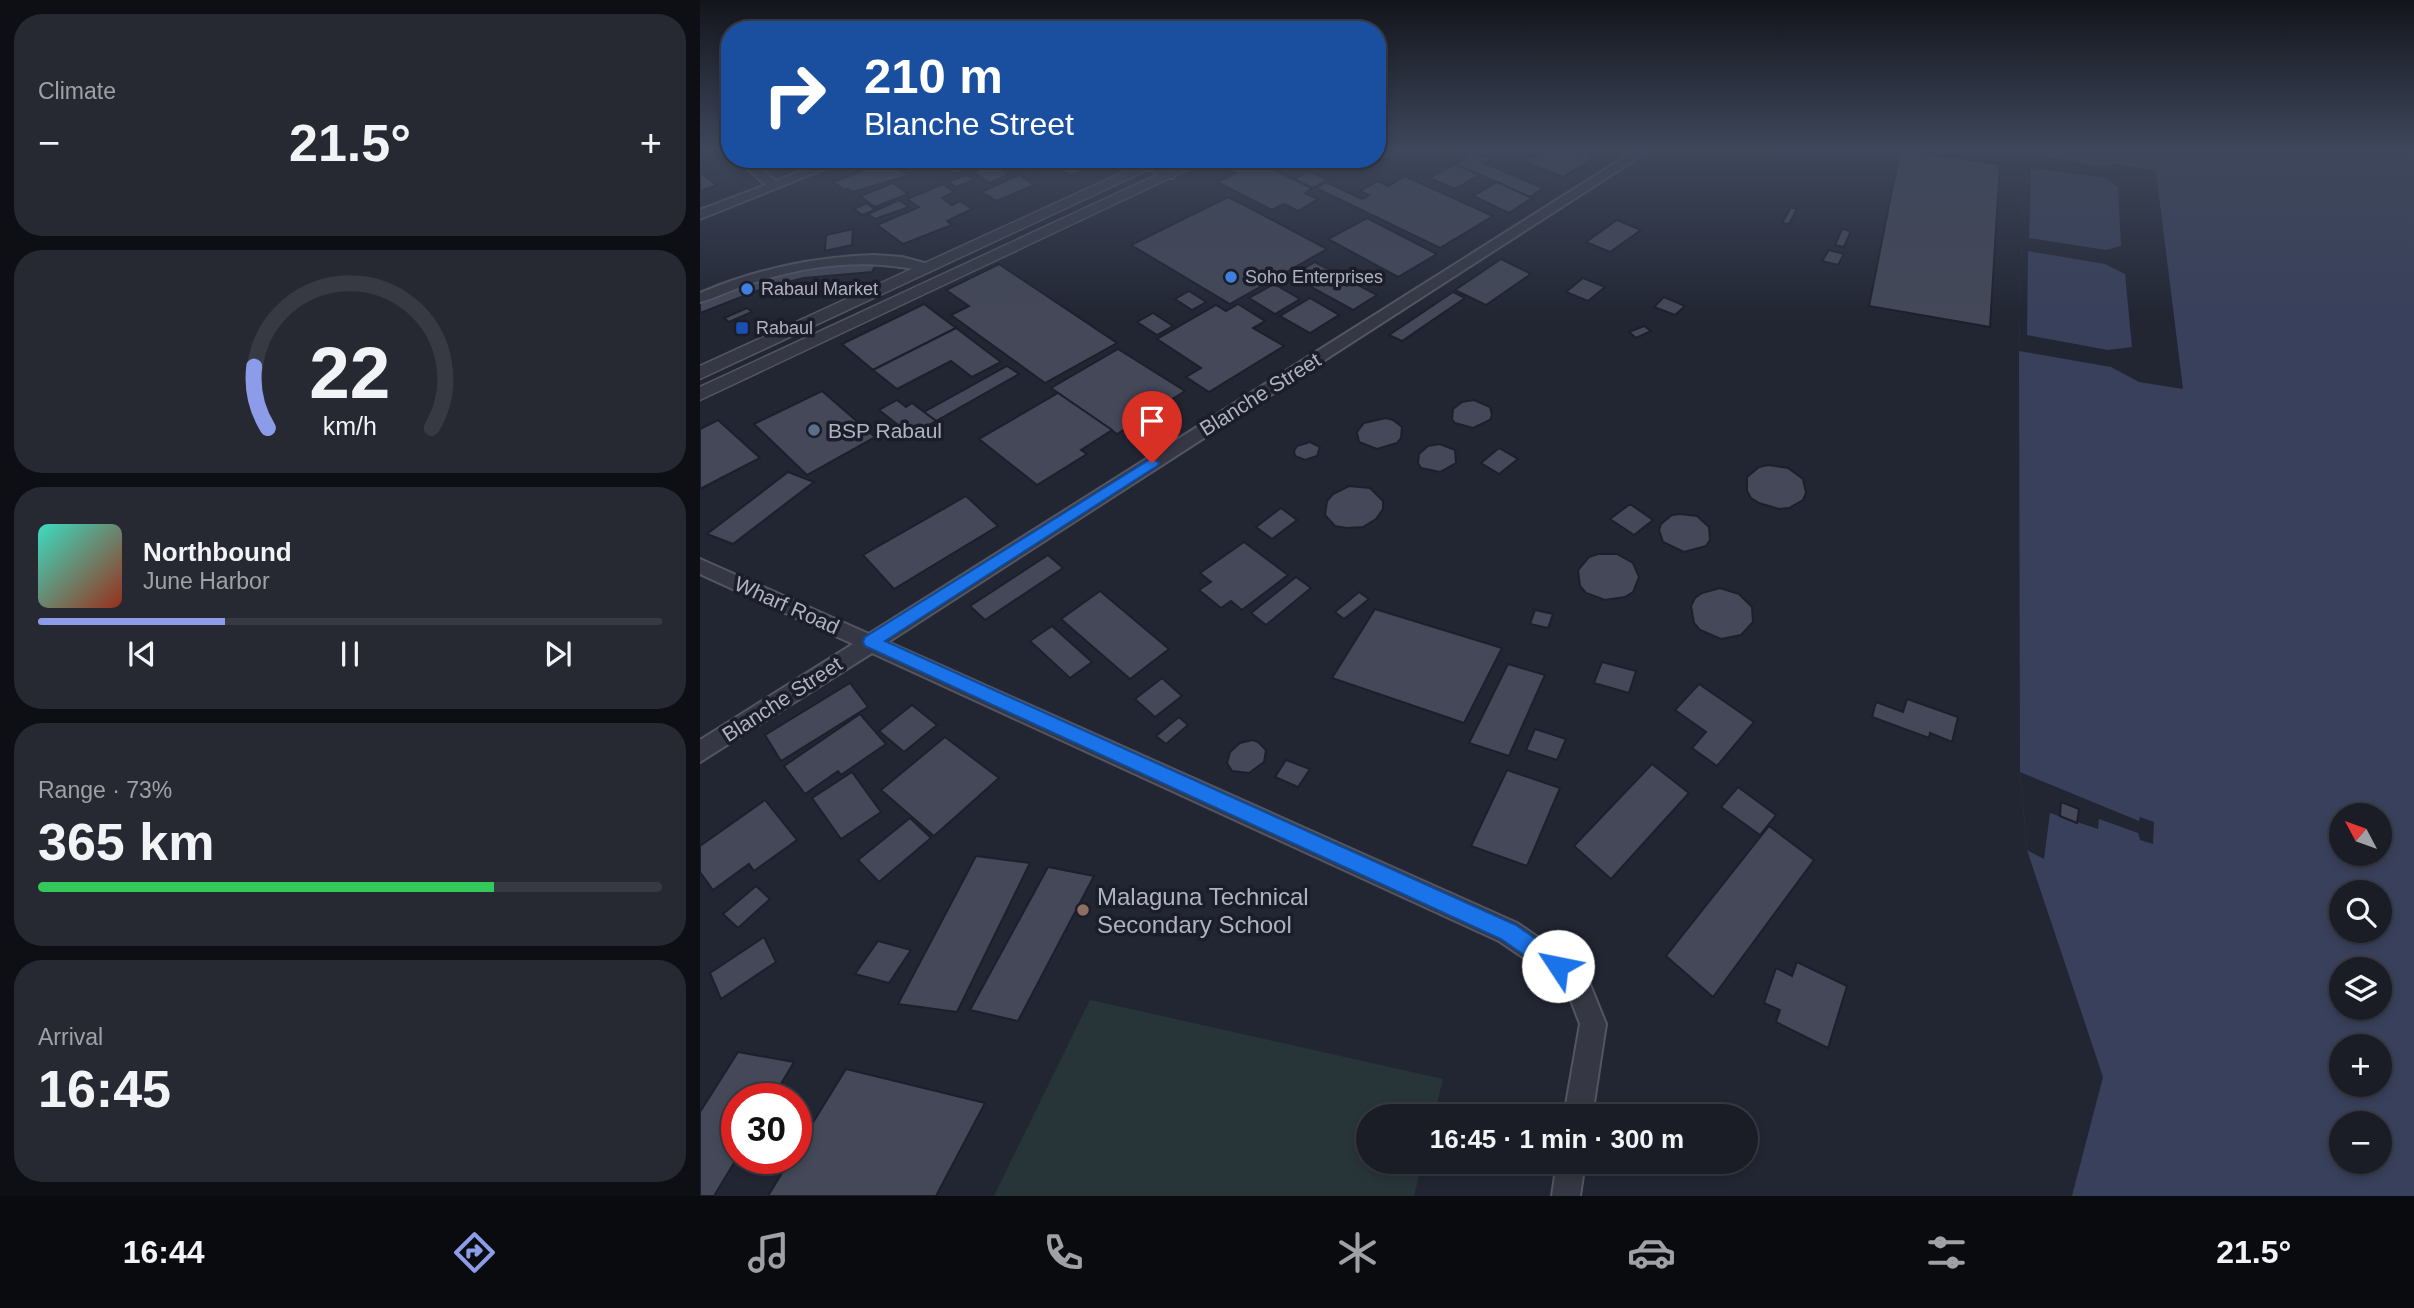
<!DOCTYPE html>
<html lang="en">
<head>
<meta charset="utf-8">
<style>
  body { margin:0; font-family:Helvetica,sans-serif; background:#272932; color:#f1f3f6; height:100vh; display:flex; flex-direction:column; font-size:26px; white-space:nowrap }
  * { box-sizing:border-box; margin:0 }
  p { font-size:23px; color:#9fa1a7 }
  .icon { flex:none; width:38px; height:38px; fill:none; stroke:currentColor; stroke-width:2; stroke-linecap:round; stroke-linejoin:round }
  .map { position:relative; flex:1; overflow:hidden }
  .panel { display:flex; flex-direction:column; gap:14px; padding:14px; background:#0e0f15; width:700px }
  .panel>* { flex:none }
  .guide { position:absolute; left:21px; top:21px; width:665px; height:147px; border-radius:28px; box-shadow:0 4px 10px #0003,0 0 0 2px #383a43; background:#1a4fa0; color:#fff; overflow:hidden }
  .needle { width:46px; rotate:311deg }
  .controls { position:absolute; left:1629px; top:803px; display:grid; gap:14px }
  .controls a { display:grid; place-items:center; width:63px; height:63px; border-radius:50%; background:#1a1c26; box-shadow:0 4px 10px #0003,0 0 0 2px #383a43; font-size:35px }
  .speed { position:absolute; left:21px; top:1083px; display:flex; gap:14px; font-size:35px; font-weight:700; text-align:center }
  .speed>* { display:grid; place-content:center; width:91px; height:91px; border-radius:50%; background:#1a1c26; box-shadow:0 4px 10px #0003,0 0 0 2px #383a43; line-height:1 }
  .speed .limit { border:10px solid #d22; background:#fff; color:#111 }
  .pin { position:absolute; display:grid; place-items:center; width:60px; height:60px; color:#fff; margin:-72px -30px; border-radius:50% 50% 50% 0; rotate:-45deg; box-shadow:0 0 7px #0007 }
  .pin .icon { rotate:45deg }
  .me { position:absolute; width:77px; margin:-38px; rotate:304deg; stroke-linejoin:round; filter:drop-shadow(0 0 5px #0008) }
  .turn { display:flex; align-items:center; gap:24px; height:147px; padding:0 28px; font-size:32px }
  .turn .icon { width:91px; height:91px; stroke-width:2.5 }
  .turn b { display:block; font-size:49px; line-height:60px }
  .big { font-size:52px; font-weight:800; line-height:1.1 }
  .panel .widget { flex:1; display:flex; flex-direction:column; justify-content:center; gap:10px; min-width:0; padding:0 24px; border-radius:28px; background:#272932 }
  .panel .dial { align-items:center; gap:0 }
  .dial svg { height:182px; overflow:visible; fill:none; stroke:#383a43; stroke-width:7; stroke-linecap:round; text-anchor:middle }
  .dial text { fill:#f1f3f6; stroke:none }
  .song { display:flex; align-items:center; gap:21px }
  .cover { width:84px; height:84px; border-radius:10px; background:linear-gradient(135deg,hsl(170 70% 55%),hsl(10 70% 35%)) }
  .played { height:7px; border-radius:4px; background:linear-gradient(90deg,#8d9ce8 30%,#383a43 30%) }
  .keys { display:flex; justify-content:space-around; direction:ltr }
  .heat { display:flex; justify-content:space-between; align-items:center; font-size:38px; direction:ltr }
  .charge { height:10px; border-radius:5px; background:linear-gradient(90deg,#34c759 73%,#383a43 0) }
  .trip { position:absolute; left:656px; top:1104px; width:402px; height:70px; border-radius:35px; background:#1a1c26; box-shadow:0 4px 10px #0003,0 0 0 2px #383a43; font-weight:800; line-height:70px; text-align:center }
  .dock { display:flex; height:112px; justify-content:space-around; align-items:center; background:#0a0b0f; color:#9fa1a7 }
  .dock .icon { width:49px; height:49px }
  .dock .active { color:#8d9ce8 }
  .dock b { font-size:32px; color:#f1f3f6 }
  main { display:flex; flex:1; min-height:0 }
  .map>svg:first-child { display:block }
</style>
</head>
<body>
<main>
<section class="panel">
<div class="widget"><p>Climate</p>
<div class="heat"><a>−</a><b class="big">21.5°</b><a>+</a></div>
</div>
<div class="widget dial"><svg viewBox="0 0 100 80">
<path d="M14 69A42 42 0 1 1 86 69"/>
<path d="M14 69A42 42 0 0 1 8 42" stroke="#8d9ce8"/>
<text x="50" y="56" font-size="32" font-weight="700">22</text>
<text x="50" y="72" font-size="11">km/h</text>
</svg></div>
<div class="widget">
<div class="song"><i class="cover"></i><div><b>Northbound</b><p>June Harbor</p></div></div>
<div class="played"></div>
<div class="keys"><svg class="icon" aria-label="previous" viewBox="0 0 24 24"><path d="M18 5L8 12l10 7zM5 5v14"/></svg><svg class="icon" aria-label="pause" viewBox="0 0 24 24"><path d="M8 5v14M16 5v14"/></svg><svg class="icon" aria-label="next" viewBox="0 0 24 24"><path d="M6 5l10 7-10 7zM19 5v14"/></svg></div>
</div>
<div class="widget"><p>Range · 73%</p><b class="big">365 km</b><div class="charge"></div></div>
<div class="widget"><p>Arrival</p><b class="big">16:45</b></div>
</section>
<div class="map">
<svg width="1714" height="1196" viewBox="0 0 1714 1196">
  <rect width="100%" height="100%" fill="#222633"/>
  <path fill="#283538" d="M390 1000 743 1079 734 1116H668V1162H722L714 1196H294Z"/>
  <path fill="#39405b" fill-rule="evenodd" d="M1324 150H1714V1196H1372L1403 1077 1327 850 1320 772 1319 351ZM1642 816H1680V854H1642ZM1642 892H1680V931H1642ZM1642 970H1680V1008H1642ZM1642 1046H1680V1085H1642ZM1642 1124H1680V1162H1642Z"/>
  <g fill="#222633" fill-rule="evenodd">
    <path d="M1324 150H1334V154L1404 167 1417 164 1456 171 1483 389 1439 382 1411 367 1319 351ZM1331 168 1404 178 1418 187 1421 246 1406 250 1329 238ZM1328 251 1405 264 1425 274 1432 347 1408 350 1327 335Z"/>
    <path d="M1320 772 1439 821 1440 817 1454 822 1453 844 1440 840 1438 833 1399 819 1398 829 1350 813 1344 859 1327 850Z"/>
  </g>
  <g fill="#444858" stroke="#1d1f2b" stroke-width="2">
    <path d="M677 150H700L694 153 698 154 687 160 677 156Z"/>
    <path d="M727 150H765L749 159Z"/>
    <path d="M847 150H873L894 158 863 177 823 161Z"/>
    <path d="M1200 150 1300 164 1290 327 1169 306Z"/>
    <path d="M776 152 792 159 784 163 843 188 830 197 755 164Z"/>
    <path d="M215 159H242L245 161 228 168Z"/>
    <path d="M274 159 282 163 255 174 248 170Z"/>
    <path d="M318 159H336L349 167 339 171Z"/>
    <path d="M342 159H395L401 163 371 176Z"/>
    <path d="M515 159H544L554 164 557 162 612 188 605 193 618 199 598 211 584 204 572 210 517 182 536 173 512 161Z"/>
    <path d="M185 162 210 175 153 192 148 189 145 190 133 182Z"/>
    <path d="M292 164 310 174 290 183 273 172Z"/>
    <path d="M755 164 779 175 755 189 730 178Z"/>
    <path d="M609 171 628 180 613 188 594 179Z"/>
    <path d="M2 174 17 185 0 191V175Z"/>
    <path d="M266 175 274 180 256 187 249 182Z"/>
    <path d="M319 175 334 185 297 201 281 192Z"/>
    <path d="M705 176 793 216 740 248 616 188 626 182 662 199 669 195 660 191 678 181 688 186Z"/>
    <path d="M797 182 830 197 832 198 809 213 773 196Z"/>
    <path d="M193 183 208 194 175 207 160 196Z"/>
    <path d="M243 184 254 192 242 198 252 205 260 201 272 209 247 221 252 225 203 244 177 225 219 207 207 199Z"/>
    <path d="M528 197 546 206 627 249 530 304 431 245Z"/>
    <path d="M199 200 209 207 175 219 168 214Z"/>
    <path d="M167 203 175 210 162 215 154 209Z"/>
    <path d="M1091 207 1097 209 1089 224 1082 223Z"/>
    <path d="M667 218 737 254 698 277 628 239Z"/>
    <path d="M917 220 941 230 910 252 886 242Z"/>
    <path d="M153 229 152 245 125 251 126 235Z"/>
    <path d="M1142 229 1151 231 1144 247 1135 245Z"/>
    <path d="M1129 250 1144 254 1138 265 1122 261Z"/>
    <path d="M801 259 831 274 786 305 755 290Z"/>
    <path d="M615 262 677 295 653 310 591 276Z"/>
    <path d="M147 263H177L172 272 104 278 67 287 0 313V302L26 291 68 277Z"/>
    <path d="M299 264 417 343 345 383 251 315 269 306 246 290Z"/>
    <path d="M883 278 905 287 888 301 866 292Z"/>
    <path d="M574 284 600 299 575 314 549 298Z"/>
    <path d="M107 287 108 293 83 300 82 294Z"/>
    <path d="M489 291 506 302 492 310 475 299Z"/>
    <path d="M753 292 765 298 702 341 689 335Z"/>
    <path d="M964 297 985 306 975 315 954 307Z"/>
    <path d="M610 298 639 315 610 333 580 316Z"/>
    <path d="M224 304 256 328 173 370 142 344Z"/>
    <path d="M538 304 565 321 553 328 584 346 509 392 486 377 501 368 457 339 516 305 526 311Z"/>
    <path d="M47 308 52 312 29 322 24 318Z"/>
    <path d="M453 313 473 326 457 335 437 322Z"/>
    <path d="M944 326 951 331 936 338 929 332Z"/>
    <path d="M256 328 301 362 272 377 251 361 197 389 173 370Z"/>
    <path d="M418 349 485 391 417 434 351 388Z"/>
    <path d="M307 366 319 374 236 421 224 412Z"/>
    <path d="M122 391 175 437 107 475 54 424Z"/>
    <path d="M358 393 412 430 381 450 387 454 337 485 279 439Z"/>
    <path d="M197 400 206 407 212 403 236 421 211 435 179 410Z"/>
    <path d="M774 400 790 407 792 415 790 420 773 428 755 423 752 419 753 409 762 402Z"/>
    <path d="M686 418 693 420 702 427 701 438 697 443 677 449 659 442 657 432 664 423Z"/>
    <path d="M18 420 60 458 0 489V429Z"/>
    <path d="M610 442 620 447 617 456 605 460 595 456 594 451 597 446Z"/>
    <path d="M740 444 755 450 756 463 740 472 721 468 718 463 719 454 728 446Z"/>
    <path d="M799 448 818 459 799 474 781 463Z"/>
    <path d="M1068 465 1088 468 1103 479 1106 493 1103 500 1089 508 1079 509 1059 503 1051 498 1047 491V477L1059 467Z"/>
    <path d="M88 472 114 482 33 544 7 534Z"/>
    <path d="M649 486 670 488 683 501V509L676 519 663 527 646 528 635 526 625 515 627 501 633 494Z"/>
    <path d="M266 496 298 526 194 589 163 555Z"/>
    <path d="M930 504 953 520 934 535 910 519Z"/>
    <path d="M581 508 597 520 572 539 556 527Z"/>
    <path d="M980 514 997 516 1009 527 1010 540 1006 546 984 552 963 542 959 530 961 524 972 515Z"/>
    <path d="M544 542 588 575 542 610 531 601 521 608 499 590 511 582 500 573Z"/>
    <path d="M898 554H917L933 563 939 577 933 592 925 597 905 600 886 593 880 586 878 570 889 557Z"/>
    <path d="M348 555 363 568 285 620 270 606Z"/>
    <path d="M596 577 611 588 566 625 551 613Z"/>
    <path d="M1020 588 1039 594 1052 607 1053 622 1041 635 1021 639 1000 630 994 623 991 606 995 598 1002 593Z"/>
    <path d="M400 591 469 649 430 679 361 619Z"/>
    <path d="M659 592 669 599 644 619 635 612Z"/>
    <path d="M675 609 802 648 764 723 632 678Z"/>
    <path d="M835 610 853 614 848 628 830 624Z"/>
    <path d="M352 626 392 662 370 678 330 641Z"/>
    <path d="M902 662 936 671 929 693 894 683Z"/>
    <path d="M808 664 845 675 809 756 769 743Z"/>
    <path d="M462 678 482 696 455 717 435 699Z"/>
    <path d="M150 683 168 707 81 761 65 735Z"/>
    <path d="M999 684 1054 722 1017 766 992 748 1006 732 975 710Z"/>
    <path d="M1207 699 1258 717 1252 742 1230 733 1229 738 1172 717 1176 702 1203 712Z"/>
    <path d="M212 705 237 725 204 752 179 731Z"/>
    <path d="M160 714 186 744 141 775 138 771 105 794 84 766Z"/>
    <path d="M479 717 488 725 466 744 456 736Z"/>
    <path d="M835 729 866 739 857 760 826 750Z"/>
    <path d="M245 737 299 778 234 836 181 790Z"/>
    <path d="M553 740 558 742 566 750 564 762 549 773 532 771 527 763 530 752 540 743Z"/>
    <path d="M586 760 610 769 598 787 575 777Z"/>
    <path d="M952 764 989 793 911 879 874 846Z"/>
    <path d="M807 770 860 788 827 866 771 846Z"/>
    <path d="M152 772 181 812 141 839 112 798Z"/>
    <path d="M1038 787 1076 815 1060 835 1021 807Z"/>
    <path d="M65 800 97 840 54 871 49 864 13 890 0 872V846Z"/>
    <path d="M1361 802 1379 809 1377 823 1360 816Z"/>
    <path d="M210 818 231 838 179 882 158 860Z"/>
    <path d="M1069 826 1114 860 1013 997 966 956Z"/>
    <path d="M276 856 330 863 257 1012 198 1004Z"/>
    <path d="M348 867 394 876 318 1021 270 1010Z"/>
    <path d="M56 886 70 899 38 928 23 914Z"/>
    <path d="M64 937 76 962 21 999 10 973Z"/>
    <path d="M178 941 211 950 189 983 155 974Z"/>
    <path d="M1097 962 1147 986 1128 1048 1076 1022 1080 1010 1064 1003 1076 968 1092 976Z"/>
    <path d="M38 1052 94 1062 72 1099H37V1158L14 1196H0V1112Z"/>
    <path d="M146 1069 285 1103 236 1196H68L91 1158H96V1150Z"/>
  </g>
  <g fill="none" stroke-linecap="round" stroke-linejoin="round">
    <g stroke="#535562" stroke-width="4">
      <g id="minor">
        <path d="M936 150H950L188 642 817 923 867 957 887 977 906 1024 892 1116H864L880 1024 869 995 849 975 799 941 172 653 0 762V740L153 644 0 574V559L169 634Z"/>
        <path d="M36 159H50L76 181 131 159H149L0 219V210L66 185Z"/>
        <path d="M432 159H448L475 175 473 178H465Z"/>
        <path d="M174 255 202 257 232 265 234 268 227 272C170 258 112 264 56 282 37 287 19 297 0 302V293C56 269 114 257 174 255Z"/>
        <path d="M857 1162H885L880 1196H852Z"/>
      </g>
    </g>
    <g stroke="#535562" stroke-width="3">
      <g id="tertiary">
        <path d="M452 159H471L0 379V366Z"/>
        <path d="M491 159H510L0 400V387Z"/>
      </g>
    </g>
    <use href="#minor" fill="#353844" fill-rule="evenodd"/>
    <use href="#tertiary" fill="#353844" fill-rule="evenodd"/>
  </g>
  <linearGradient id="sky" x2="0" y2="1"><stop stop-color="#13151c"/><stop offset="0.47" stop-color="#3e475b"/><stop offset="1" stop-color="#3e475b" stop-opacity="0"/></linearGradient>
  <rect width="1714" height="317" fill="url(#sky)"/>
  <path fill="#1a73e8" stroke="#114b97" stroke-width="2" d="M452 458 459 463 457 466 185 641 816 925 865 959 868 966 865 973 858 976 850 973 801 939 165 646 163 642 165 637Z"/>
  <g fill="#3f7fe0" stroke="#1b1d29" stroke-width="2.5">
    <circle cx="531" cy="277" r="7"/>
    <circle cx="47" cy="289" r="7"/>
  </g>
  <rect fill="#1a4fb4" stroke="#1b1d29" stroke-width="2.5" x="35" y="321" width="14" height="14" rx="3.5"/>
  <circle fill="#5c6f8a" stroke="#1b1d29" stroke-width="2.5" cx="114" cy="430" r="7"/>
  <circle fill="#8d6e63" stroke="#1b1d29" stroke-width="2.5" cx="383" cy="910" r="7"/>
  <g text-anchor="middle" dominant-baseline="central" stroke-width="7" stroke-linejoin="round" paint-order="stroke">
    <g font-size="18" fill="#afb2c1" stroke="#1b1d29" text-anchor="start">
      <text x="545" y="277">Soho Enterprises</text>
      <text x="61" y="289">Rabaul Market</text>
      <text x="56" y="328">Rabaul</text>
    </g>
    <g font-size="21" fill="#afb2c1" stroke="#1b1d29">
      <text transform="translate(560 394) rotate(-32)">Blanche Street</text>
      <text transform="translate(87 605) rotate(24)">Wharf Road</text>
      <text transform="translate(82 699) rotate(-33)">Blanche Street</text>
    </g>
    <g font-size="21" fill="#afb2c1" stroke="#1b1d29" text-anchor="start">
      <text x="128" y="430">BSP Rabaul</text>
    </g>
    <g font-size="24" fill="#afb2c1" stroke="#1b1d29" text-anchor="start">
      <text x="397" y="896">Malaguna Technical<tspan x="397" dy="28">Secondary School</tspan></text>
    </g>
  </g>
</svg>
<div class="controls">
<a><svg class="needle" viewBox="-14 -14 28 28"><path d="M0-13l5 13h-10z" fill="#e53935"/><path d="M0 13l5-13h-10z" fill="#9fa1a7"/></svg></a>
<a><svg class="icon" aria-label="search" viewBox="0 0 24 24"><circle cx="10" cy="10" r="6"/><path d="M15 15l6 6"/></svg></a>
<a><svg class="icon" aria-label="layers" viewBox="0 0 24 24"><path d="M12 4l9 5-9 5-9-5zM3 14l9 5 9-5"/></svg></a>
<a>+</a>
<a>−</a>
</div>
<div class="speed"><div class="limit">30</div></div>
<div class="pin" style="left:452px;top:463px;background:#d93025"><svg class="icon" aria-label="arrive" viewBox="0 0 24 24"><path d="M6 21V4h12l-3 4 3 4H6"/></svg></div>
<svg class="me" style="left:858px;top:966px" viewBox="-20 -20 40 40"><circle r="19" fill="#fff"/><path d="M0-13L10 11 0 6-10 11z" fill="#1a73e8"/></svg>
<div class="trip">16:45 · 1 min · 300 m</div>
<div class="guide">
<div class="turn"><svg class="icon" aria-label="right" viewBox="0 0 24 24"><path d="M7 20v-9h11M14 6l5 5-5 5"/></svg><div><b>210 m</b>Blanche Street</div></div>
</div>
</div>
</main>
<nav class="dock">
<b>16:44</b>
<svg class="icon active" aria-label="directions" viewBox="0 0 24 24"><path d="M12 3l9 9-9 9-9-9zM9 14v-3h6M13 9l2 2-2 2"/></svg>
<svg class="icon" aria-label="music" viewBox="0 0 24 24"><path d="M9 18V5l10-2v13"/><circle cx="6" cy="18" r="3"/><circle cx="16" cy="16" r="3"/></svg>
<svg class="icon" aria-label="phone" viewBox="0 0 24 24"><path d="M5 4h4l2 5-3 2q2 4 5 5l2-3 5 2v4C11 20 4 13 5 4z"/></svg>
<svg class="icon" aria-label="climate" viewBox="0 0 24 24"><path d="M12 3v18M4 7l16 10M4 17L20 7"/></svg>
<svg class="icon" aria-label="car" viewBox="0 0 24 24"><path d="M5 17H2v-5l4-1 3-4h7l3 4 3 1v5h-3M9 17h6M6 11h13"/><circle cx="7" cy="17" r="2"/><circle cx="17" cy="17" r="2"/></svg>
<svg class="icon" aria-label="filters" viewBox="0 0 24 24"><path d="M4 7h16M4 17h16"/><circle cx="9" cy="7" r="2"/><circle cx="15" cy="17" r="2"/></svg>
<b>21.5°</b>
</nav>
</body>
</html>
